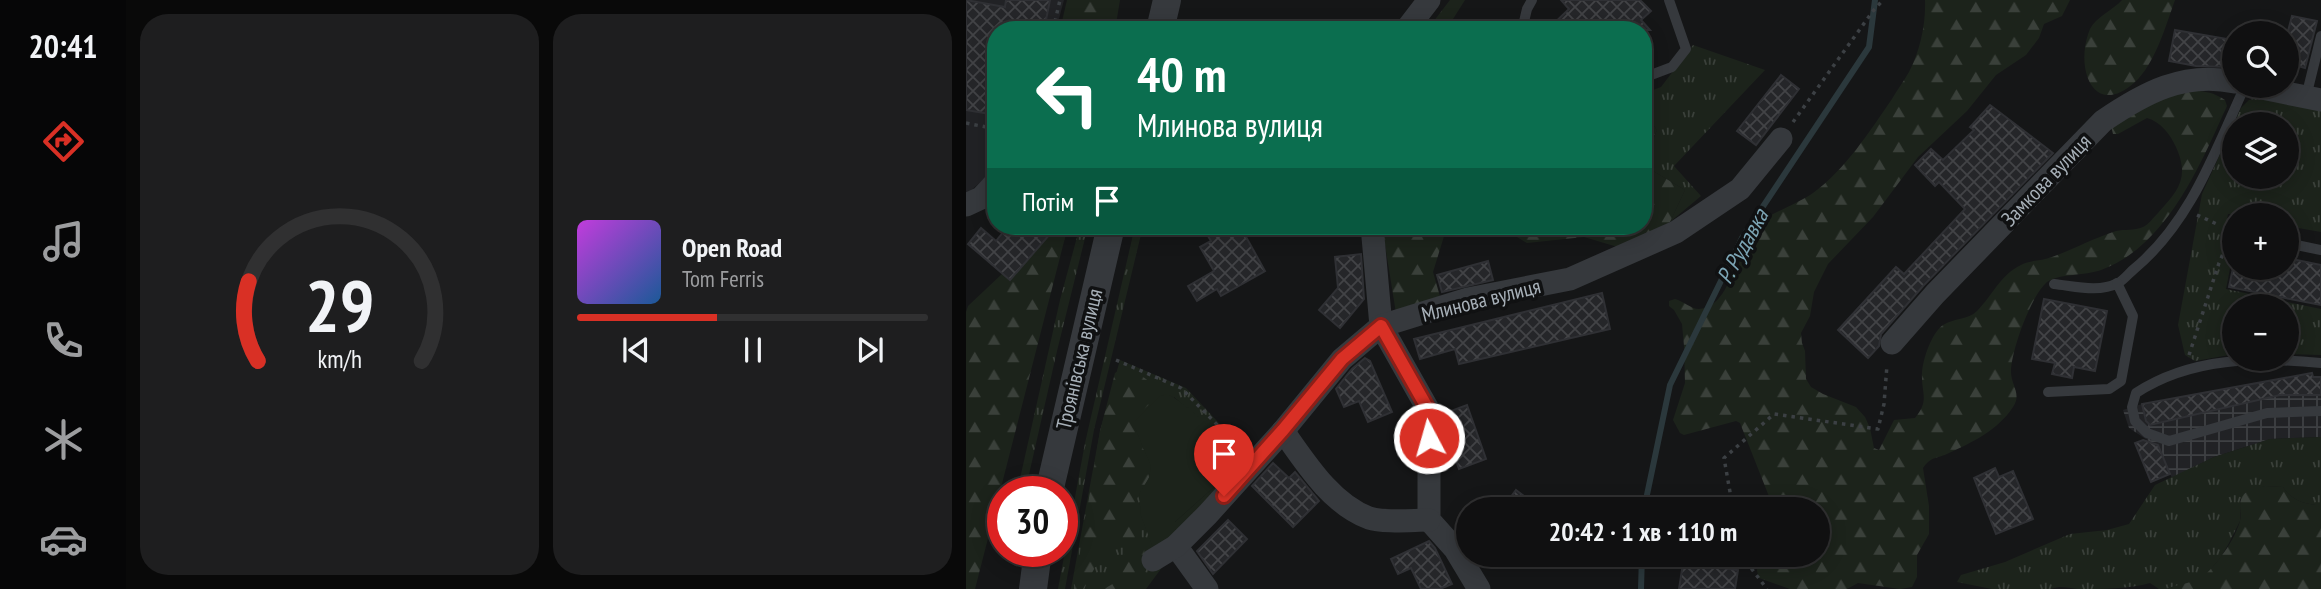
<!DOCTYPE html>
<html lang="uk">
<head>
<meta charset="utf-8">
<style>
  body { margin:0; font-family:"PT Sans Narrow",sans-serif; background:#1e1e1f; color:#f1f3f6; height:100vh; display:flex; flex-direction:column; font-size:26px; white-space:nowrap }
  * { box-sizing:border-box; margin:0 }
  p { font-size:23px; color:#9c9d9f }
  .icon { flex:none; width:38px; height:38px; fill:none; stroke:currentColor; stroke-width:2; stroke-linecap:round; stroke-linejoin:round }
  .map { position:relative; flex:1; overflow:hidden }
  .panel { display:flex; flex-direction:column; gap:14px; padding:14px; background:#090909; width:840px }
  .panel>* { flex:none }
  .hud { position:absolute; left:21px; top:21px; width:665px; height:214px; border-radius:28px; box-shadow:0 4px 18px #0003,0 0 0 2px #303031; background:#0b6e4f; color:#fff; overflow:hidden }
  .buttons { position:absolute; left:1256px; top:21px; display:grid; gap:14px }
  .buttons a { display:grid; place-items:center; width:77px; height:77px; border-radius:50%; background:#101011; box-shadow:0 4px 18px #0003,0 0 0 2px #303031; font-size:35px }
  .speed { position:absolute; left:21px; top:476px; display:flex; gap:14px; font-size:35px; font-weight:700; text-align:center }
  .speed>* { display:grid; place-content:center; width:91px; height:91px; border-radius:50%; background:#101011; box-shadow:0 4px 18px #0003,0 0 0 2px #303031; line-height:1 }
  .speed .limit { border:10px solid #d22; background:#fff; color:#111 }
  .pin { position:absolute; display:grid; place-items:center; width:60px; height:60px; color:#fff; margin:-72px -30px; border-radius:50% 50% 50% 0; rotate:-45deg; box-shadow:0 0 7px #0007 }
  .pin .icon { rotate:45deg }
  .me { position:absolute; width:77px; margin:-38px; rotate:354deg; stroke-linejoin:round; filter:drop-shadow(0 0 5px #0008) }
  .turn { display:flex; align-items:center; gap:24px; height:147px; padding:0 35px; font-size:32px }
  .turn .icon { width:91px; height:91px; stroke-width:2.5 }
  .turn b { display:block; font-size:49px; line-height:60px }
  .then { display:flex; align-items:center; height:66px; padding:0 35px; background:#0003; gap:14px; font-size:26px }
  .panel .tile { flex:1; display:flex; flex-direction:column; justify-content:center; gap:10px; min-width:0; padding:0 24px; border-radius:28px; background:#1e1e1f }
  .panel .dial { align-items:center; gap:0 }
  .dial svg { height:182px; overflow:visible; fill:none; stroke:#303031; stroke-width:7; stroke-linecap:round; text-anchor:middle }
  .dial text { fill:#f1f3f6; stroke:none }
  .song { display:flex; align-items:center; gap:21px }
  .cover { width:84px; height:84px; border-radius:10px; background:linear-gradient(135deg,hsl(290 70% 55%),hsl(210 70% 35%)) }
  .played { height:7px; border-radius:4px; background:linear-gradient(90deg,#d93025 40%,#303031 40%) }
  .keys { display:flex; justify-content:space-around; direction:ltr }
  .panel .tiles { flex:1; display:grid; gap:14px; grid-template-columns:repeat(2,1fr) }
  .trip { position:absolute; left:490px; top:497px; width:374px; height:70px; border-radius:35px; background:#101011; box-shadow:0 4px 18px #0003,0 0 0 2px #303031; font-weight:700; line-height:70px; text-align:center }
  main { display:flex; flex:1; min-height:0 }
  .menu { display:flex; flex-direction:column; width:126px; justify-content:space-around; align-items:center; background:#060607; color:#9c9d9f }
  .menu .icon { width:49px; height:49px }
  .menu .active { color:#d93025 }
  .menu b { font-size:32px; color:#f1f3f6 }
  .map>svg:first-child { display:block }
</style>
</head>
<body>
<main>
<nav class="menu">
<b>20:41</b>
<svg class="icon active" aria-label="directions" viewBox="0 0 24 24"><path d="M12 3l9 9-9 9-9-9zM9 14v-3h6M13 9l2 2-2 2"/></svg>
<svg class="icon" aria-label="music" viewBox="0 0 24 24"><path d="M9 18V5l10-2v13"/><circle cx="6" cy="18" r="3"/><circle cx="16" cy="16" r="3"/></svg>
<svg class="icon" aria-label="phone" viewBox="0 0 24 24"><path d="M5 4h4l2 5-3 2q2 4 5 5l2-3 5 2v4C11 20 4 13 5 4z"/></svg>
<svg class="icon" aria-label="climate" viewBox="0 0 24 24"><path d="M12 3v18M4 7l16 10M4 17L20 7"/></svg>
<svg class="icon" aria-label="car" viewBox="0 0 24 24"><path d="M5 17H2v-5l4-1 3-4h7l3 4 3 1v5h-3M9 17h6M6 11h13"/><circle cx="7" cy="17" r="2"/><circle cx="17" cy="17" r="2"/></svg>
</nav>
<section class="panel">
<div class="tiles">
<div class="tile dial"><svg viewBox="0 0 100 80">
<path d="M14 69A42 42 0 1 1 86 69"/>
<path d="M14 69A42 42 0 0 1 10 34" stroke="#d93025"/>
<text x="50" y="56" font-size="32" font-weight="700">29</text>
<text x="50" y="72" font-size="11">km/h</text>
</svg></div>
<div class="tile">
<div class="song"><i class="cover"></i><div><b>Open Road</b><p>Tom Ferris</p></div></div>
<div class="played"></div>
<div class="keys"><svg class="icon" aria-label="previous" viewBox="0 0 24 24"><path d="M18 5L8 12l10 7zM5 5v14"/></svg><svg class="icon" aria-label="pause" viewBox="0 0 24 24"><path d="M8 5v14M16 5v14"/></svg><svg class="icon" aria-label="next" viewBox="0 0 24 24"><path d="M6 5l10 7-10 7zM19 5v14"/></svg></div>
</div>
</div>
</section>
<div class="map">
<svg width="1355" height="589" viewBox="0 0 1355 589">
  <defs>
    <pattern id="industrial-grid" width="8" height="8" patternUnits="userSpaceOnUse" patternTransform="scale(1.75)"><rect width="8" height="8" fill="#212225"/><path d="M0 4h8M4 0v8" fill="none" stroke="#3e4043"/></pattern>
    <pattern id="grass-tufts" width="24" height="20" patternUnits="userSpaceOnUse" patternTransform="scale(1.75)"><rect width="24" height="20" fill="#1c231b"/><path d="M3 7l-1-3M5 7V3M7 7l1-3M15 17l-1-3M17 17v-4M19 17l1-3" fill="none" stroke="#3a403a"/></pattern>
    <pattern id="forest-firs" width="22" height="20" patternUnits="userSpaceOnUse" patternTransform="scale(1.75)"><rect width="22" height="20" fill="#1c231b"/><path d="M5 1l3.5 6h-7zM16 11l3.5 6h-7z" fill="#3a403a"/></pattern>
    <pattern id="building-cross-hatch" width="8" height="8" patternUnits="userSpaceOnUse" patternTransform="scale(1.75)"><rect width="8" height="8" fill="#252629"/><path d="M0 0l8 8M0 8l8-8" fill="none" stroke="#424346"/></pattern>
  </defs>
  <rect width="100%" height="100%" fill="#151617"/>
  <path fill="#212225" d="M0 0H98L90 30H30V168L0 195Z"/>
  <path fill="url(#industrial-grid)" d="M1355 377V437L1304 439 1248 457 1206 478 1192 447 1163 428 1157 410 1176 404 1317 378Z"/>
  <g fill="url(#grass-tufts)" fill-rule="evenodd">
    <path d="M484 0H499L480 30H461Z"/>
    <path d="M727 45 799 70 708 166 735 196 704 222 719 190 677 165 691 130 677 111V94L695 87Z"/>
    <path d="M1293 98 1355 110V232L1321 226V215L1262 214 1256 245 1268 248 1260 289 1355 309V355L1321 354V306H1269V354L1229 361 1219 355 1212 325 1236 194 1275 108 1283 100ZM1269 124H1321V177H1269Z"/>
    <path d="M114 226H122L91 351 59 492H51L94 300Z"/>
    <path d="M169 226H177L128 430 99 589H92L119 443Z"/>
    <path d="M154 360 220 388 267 438 277 454 278 462 213 531 209 529V522L265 472 248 432 208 397 203 558 180 589H105L134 431Z"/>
    <path d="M1355 437V505C1340 505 1325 500 1317 487L1299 486 1279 493 1274 500V521L1263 543 1255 557 1240 575 1226 583 1200 589H1193L1184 583C1164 589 1135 589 1112 589 1102 588 1095 585 1085 589H1026L991 582 995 575 1039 562 1104 534 1141 530 1163 524 1189 485 1248 457 1304 439Z"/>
  </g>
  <g fill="url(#forest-firs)">
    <path d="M101 0H154L149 30H94Z"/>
    <path d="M959 0H1104L1096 16 1078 24 1073 38 1060 55 1030 75 1001 111 952 157 907 217 862 264 848 292 844 316 835 333 836 343 839 351 840 379 845 387 857 394 890 407 899 417 904 428 908 448 913 450 928 420 949 418C964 400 955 393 956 373 957 359 965 334 977 325 988 318 1002 320 1011 311 1027 295 1034 275 1055 265 1064 260 1076 261 1086 257 1108 249 1128 238 1150 231 1159 229 1168 231 1177 227 1182 225 1187 218 1192 213 1212 191 1224 178 1210 147 1204 134 1195 122 1181 118L1152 134H1147L1145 126C1176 108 1223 75 1259 100L1261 106C1234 165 1201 246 1135 270 1120 276 1089 273 1079 284 1064 299 1045 351 1045 372 1045 385 1056 394 1047 407 1032 430 1007 442 983 453 971 459 965 456 957 468L963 506V534L951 555V577L946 587 934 589 892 583 881 589H824L793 578 791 571 793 555H852V509H808L774 423 770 421 718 435 714 433 707 420 719 383 718 346 716 324 708 310 703 306V301L709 299C717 301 725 309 733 309 753 308 764 283 768 266 770 256 767 246 774 236 788 219 829 206 847 193 879 170 904 131 926 99 931 90 938 81 943 72 954 51 960 24 959 0Z"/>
    <path d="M1156 0H1209C1200 25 1189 64 1169 82 1127 120 1108 67 1124 29 1130 17 1147 10 1156 0Z"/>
    <path d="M677 111 691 130 677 164Z"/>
    <path d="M677 165 719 190 704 222 655 248 618 237 561 243 533 226H677Z"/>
    <path d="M73 226H102L9 589H0V312L2 306 37 273Z"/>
    <path d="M416 226H533L479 233 467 272 475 300 430 313Z"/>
    <path d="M159 367C168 372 186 379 188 390 191 404 173 410 169 421 165 434 183 454 185 467 186 482 170 491 170 506 170 531 192 569 169 589H139C142 586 145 585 149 583 159 576 160 553 156 543 155 540 150 536 148 534L141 535 137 553 117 589H108L134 431 149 373Z"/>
    <path d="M1299 486 1317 487C1325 500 1340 505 1355 505V589H1200C1214 583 1229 584 1241 573 1254 560 1269 539 1274 521 1276 513 1271 501 1278 494 1282 490 1292 488 1299 486Z"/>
  </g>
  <path fill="#1c231b" d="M201 394C218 401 259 439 266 456 269 462 267 467 265 472L209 522V529L213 531 203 558 186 545 175 516 173 494 183 478 185 466 169 428V421L194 396Z"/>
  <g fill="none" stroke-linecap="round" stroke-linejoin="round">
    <g stroke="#2b383c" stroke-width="6">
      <path d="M678 509 704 385 776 238 903 47 909 0"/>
      <path d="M675 589 676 555"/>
    </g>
  </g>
  <g fill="url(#building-cross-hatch)" stroke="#2f3034" stroke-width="2">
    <path d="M0 0 39 7 40 0H84L78 30H30V115L0 110Z"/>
    <path d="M595 0H674L685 11 675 20 684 30H581L603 9Z"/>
    <path d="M1326 16 1351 21 1339 68 1321 63V35Z"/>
    <path d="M1209 30 1267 40 1262 67 1230 66 1203 61Z"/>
    <path d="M815 75 833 89 790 145 771 131Z"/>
    <path d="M1024 105 1087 153 958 285 915 334 913 346 902 358 872 330 930 267 938 274 999 209 973 182 969 186 949 165 965 149 977 160 1008 130 1004 127Z"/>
    <path d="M42 226H91L44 280 2 244 15 228 30 241Z"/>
    <path d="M248 226H274L299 271 255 296 251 289 231 301 222 286 248 271 234 247 245 241 239 231Z"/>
    <path d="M395 254 398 299 374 328 353 310 372 288 369 257Z"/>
    <path d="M1321 258 1355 265V305L1263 287 1267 268H1321Z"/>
    <path d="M522 261 527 280 476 292 471 275Z"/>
    <path d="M636 293 644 329 493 364 489 349 454 359 448 339Z"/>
    <path d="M1078 299 1141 311 1129 371 1108 367 1106 378 1086 374 1089 363 1066 359Z"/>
    <path d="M399 358 404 361 426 412 402 422 393 401 378 407 370 389 386 369Z"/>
    <path d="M1346 373 1347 377H1355V395H1314L1184 425 1180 421 1176 404Z"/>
    <path d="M501 405 520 459 493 469 477 425V414Z"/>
    <path d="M1177 440 1192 445 1204 474 1185 482 1169 443Z"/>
    <path d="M307 463 323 478 329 472 353 501 327 527 286 486Z"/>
    <path d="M1029 468 1033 477 1047 471 1067 519 1030 534 1008 478Z"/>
    <path d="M550 490 575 509H536Z"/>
    <path d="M262 520 281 539 247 574 231 551Z"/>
    <path d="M463 541 469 548 486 584 474 589H455L445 568 432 574 425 559Z"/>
    <path d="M717 563 772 570 769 589H713Z"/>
  </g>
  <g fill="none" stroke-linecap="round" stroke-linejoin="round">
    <g stroke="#3c4044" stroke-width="3.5" stroke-dasharray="3.5 5" stroke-linecap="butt">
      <path d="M87 30 94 0"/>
      <path d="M827 122 907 11 917 0"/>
      <path d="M0 123 30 129"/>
      <path d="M1231 215 1253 225"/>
      <path d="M1223 355 1253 263 1260 247"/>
      <path d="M150 360 215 388 274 448"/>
      <path d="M767 509 758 458 808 414 912 429 918 404 921 365"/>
      <path d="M775 555 801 589"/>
    </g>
    <g stroke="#36393d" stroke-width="10">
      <path d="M556 30 561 9 566 0"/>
      <path d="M677 78 706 67 720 49 703 0"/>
      <path d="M1340 97 1355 36"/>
      <path d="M1267 232H1269"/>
      <path d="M1321 243 1355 250"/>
      <path d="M1088 284C1108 286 1133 293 1152 283 1158 280 1163 273 1168 269 1225 222 1249 151 1279 86"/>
      <path d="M1355 363C1291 357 1225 357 1170 393L1166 407 1169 421 1181 433 1203 441 1301 413 1355 411"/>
      <path d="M1082 392 1143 389 1155 381 1167 316 1151 283"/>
    </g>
    <g stroke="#36393d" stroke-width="23">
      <path d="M440 30 463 0"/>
      <path d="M1286 86 1355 100"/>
      <path d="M0 205 15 198 30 182"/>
      <path d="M406 226 415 326 463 411V520L489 549 513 589"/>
      <path d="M926 343 969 294 1137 121C1178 93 1218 71 1269 82"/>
      <path d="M317 431C339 462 365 504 403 518 418 523 447 520 463 520"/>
      <path d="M210 546 241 589"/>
      <path d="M187 560 210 546 242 514 317 431 376 359 415 326 502 299 604 279 710 232 774 189 815 139"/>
    </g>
    <g stroke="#36393d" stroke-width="28">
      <path d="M194 30 201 0"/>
      <path d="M83 492 145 226"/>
      <path d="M67 589 72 551"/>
    </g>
  </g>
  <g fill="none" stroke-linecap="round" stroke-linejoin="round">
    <g stroke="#8d1f18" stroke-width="18">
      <path id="route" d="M258 496 317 430 376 359 415 326 463 411V438"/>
    </g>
    <use href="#route" stroke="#d93025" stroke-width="12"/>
  </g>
  <g text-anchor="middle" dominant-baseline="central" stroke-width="7" stroke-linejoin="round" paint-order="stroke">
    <g font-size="21" fill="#a7b0b8" stroke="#101112">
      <text transform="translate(1080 180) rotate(-46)">Замкова вулиця</text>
      <text transform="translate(515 300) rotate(-14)">Млинова вулиця</text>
      <text transform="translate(113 359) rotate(-77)">Троянівська вулиця</text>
    </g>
    <g font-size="23" font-style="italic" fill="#7ca5b5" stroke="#101112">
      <text transform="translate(776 246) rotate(-61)">Р. Рудавка</text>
    </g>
  </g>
</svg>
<div class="buttons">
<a><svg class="icon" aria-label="search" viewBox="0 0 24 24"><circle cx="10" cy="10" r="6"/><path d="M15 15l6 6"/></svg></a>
<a><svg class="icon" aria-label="layers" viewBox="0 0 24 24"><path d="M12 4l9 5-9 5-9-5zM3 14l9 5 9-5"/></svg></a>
<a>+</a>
<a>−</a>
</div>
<div class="speed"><div class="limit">30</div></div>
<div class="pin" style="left:258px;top:496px;background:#d93025"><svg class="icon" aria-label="arrive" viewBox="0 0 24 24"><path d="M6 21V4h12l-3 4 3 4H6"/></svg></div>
<svg class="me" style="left:463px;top:438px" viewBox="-20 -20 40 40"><circle r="17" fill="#d93025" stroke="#fff" stroke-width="3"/><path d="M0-11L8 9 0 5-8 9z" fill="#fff"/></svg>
<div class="trip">20:42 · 1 хв · 110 m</div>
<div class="hud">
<div class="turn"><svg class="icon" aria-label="left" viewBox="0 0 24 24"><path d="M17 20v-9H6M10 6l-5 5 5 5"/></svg><div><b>40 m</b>Млинова вулиця</div></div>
<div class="then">Потім<svg class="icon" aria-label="arrive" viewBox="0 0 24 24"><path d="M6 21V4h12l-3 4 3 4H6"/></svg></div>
</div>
</div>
</main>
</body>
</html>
